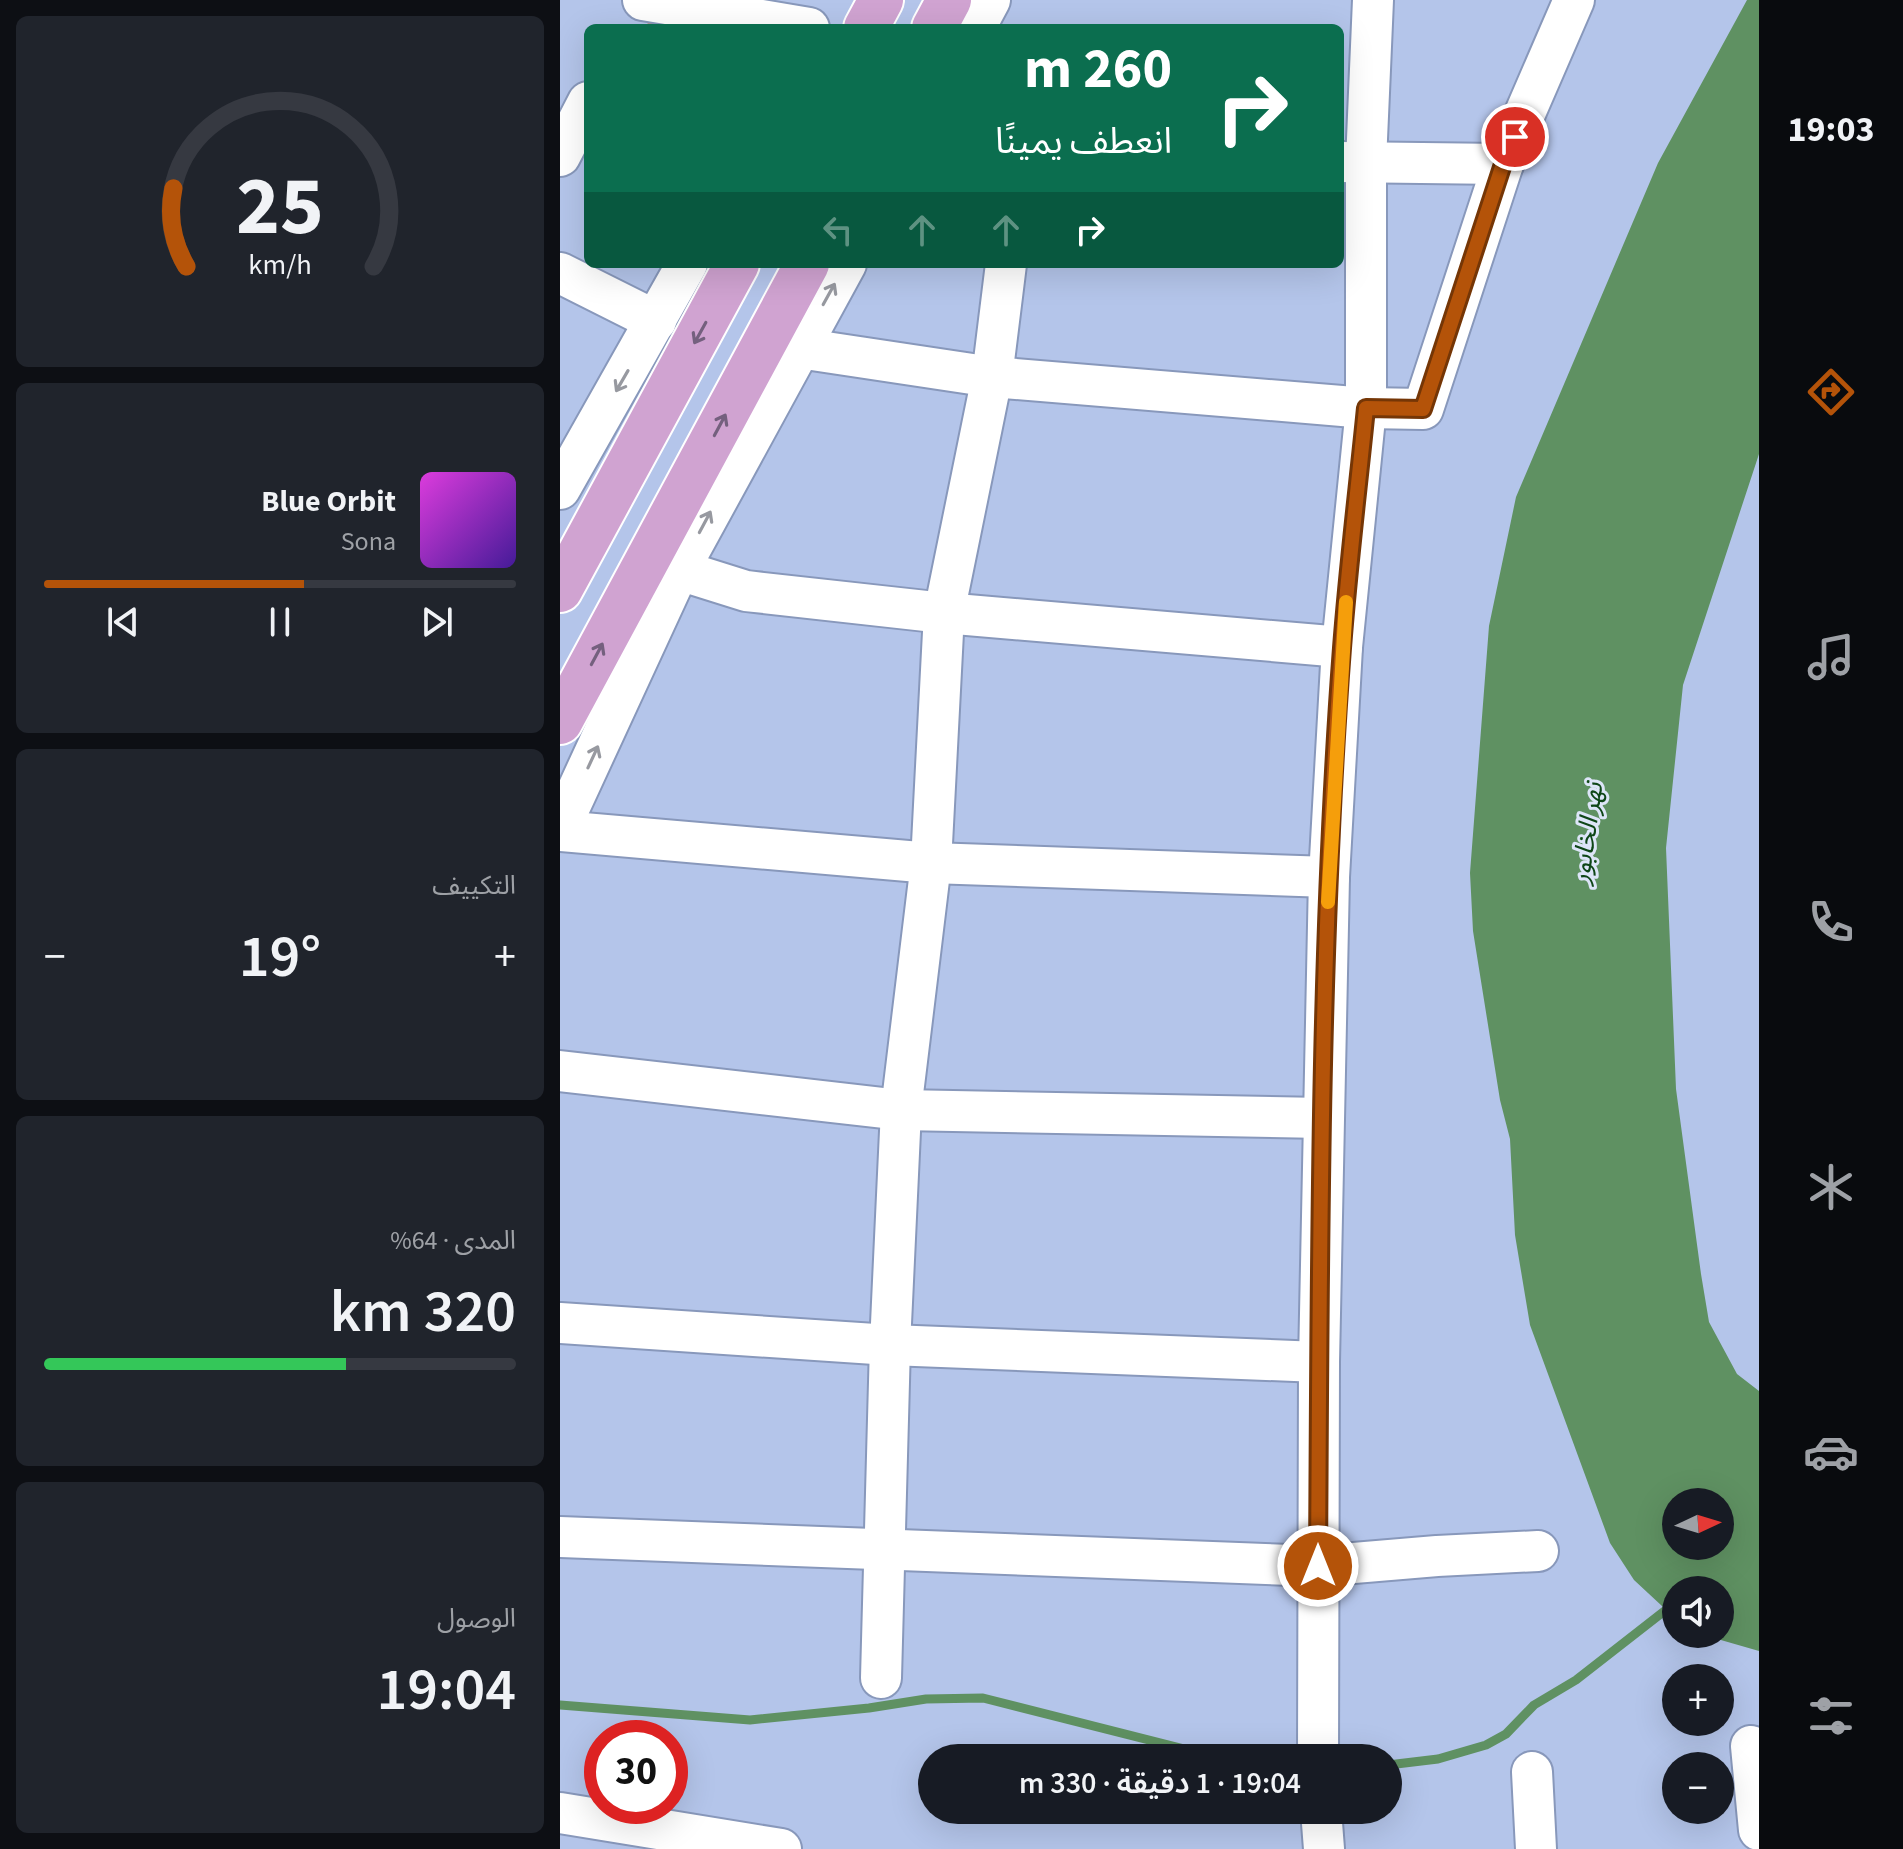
<!DOCTYPE html>
<html lang="ar">
<head>
<meta charset="utf-8">
<style>
  body { margin:0; font-family:"Source Sans 3","Noto Sans Arabic",sans-serif; background:#20242c; color:#f1f3f6; direction:rtl; height:100vh; display:flex; flex-direction:column; font-size:30px; white-space:nowrap }
  * { box-sizing:border-box; margin:0 }
  p { font-size:26px; color:#9ea1a6 }
  .icon { flex:none; width:44px; height:44px; fill:none; stroke:currentColor; stroke-width:2; stroke-linecap:round; stroke-linejoin:round }
  .map { position:relative; flex:1; overflow:hidden; direction:ltr }
  .side { display:flex; flex-direction:column; gap:16px; padding:16px; background:#0d0f14; width:560px }
  .side>* { flex:none }
  .banner { position:absolute; left:24px; top:24px; width:760px; height:244px; border-radius:12px; box-shadow:0 8px 32px #0002; direction:rtl; background:#0b6e4f; color:#fff; overflow:hidden }
  .needle { width:52px; rotate:86deg }
  .controls { position:absolute; left:1102px; top:1488px; display:grid; gap:16px }
  .controls a { display:grid; place-items:center; width:72px; height:72px; border-radius:50%; background:#171b24; box-shadow:0 8px 32px #0002; font-size:40px }
  .speed { position:absolute; left:24px; top:1720px; display:flex; gap:16px; font-size:40px; font-weight:700; text-align:center }
  .speed>* { display:grid; place-content:center; width:104px; height:104px; border-radius:50%; background:#171b24; box-shadow:0 8px 32px #0002; line-height:1 }
  .speed .limit { border:12px solid #d22; background:#fff; color:#111 }
  .pin { position:absolute; display:grid; place-items:center; width:68px; height:68px; color:#fff; margin:-34px; border:4px solid #fff; border-radius:50%; box-shadow:0 2px 8px #0007 }
  .me { position:absolute; width:88px; margin:-44px; rotate:0deg; stroke-linejoin:round; filter:drop-shadow(0 0 6px #0008) }
  .turn { display:flex; align-items:center; gap:28px; height:168px; padding:0 40px; font-size:36px }
  .turn .icon { width:104px; height:104px; stroke-width:2.5 }
  .turn b { display:block; font-size:56px; line-height:68px }
  .lanes { display:flex; align-items:center; height:76px; padding:0 40px; background:#0003; justify-content:center; gap:40px; direction:ltr }
  .lanes .off { opacity:.35 }
  .big { font-size:60px; font-weight:600; line-height:1.1 }
  .side .tile { flex:1; display:flex; flex-direction:column; justify-content:center; gap:12px; min-width:0; padding:0 28px; border-radius:12px; background:#20242c }
  .side .dial { align-items:center; gap:0 }
  .dial svg { height:208px; overflow:visible; fill:none; stroke:#363941; stroke-width:7; stroke-linecap:round; text-anchor:middle }
  .dial text { fill:#f1f3f6; stroke:none }
  .song { display:flex; align-items:center; gap:24px }
  .cover { width:96px; height:96px; border-radius:12px; background:linear-gradient(135deg,hsl(300 70% 55%),hsl(260 70% 35%)) }
  .played { height:8px; border-radius:4px; background:linear-gradient(90deg,#b45309 55%,#363941 55%) }
  .keys { display:flex; justify-content:space-around; direction:ltr }
  .heat { display:flex; justify-content:space-between; align-items:center; font-size:44px; direction:ltr }
  .charge { height:12px; border-radius:6px; background:linear-gradient(90deg,#34c759 64%,#363941 0) }
  .trip { position:absolute; left:358px; top:1744px; width:484px; height:80px; border-radius:40px; background:#171b24; box-shadow:0 8px 32px #0002; font-weight:600; line-height:80px; text-align:center; direction:rtl }
  main { display:flex; flex:1; min-height:0 }
  .menu { display:flex; flex-direction:column; width:144px; justify-content:space-around; align-items:center; background:#090b0e; color:#9ea1a6 }
  .menu .icon { width:56px; height:56px }
  .menu .current { color:#b45309 }
  .menu b { font-size:36px; color:#f1f3f6 }
  .map>svg:first-child { display:block }
</style>
</head>
<body>
<main>
<nav class="menu">
<b>19:03</b>
<svg class="icon current" aria-label="directions" viewBox="0 0 24 24"><path d="M12 3l9 9-9 9-9-9zM9 14v-3h6M13 9l2 2-2 2"/></svg>
<svg class="icon" aria-label="music" viewBox="0 0 24 24"><path d="M9 18V5l10-2v13"/><circle cx="6" cy="18" r="3"/><circle cx="16" cy="16" r="3"/></svg>
<svg class="icon" aria-label="phone" viewBox="0 0 24 24"><path d="M5 4h4l2 5-3 2q2 4 5 5l2-3 5 2v4C11 20 4 13 5 4z"/></svg>
<svg class="icon" aria-label="climate" viewBox="0 0 24 24"><path d="M12 3v18M4 7l16 10M4 17L20 7"/></svg>
<svg class="icon" aria-label="car" viewBox="0 0 24 24"><path d="M5 17H2v-5l4-1 3-4h7l3 4 3 1v5h-3M9 17h6M6 11h13"/><circle cx="7" cy="17" r="2"/><circle cx="17" cy="17" r="2"/></svg>
<svg class="icon" aria-label="filters" viewBox="0 0 24 24"><path d="M4 7h16M4 17h16"/><circle cx="9" cy="7" r="2"/><circle cx="15" cy="17" r="2"/></svg>
</nav>
<div class="map">
<svg width="1199" height="1849" viewBox="0 0 1199 1849">
  <rect width="100%" height="100%" fill="#b4c5ea"/>
  <path fill="#5f9162" fill-rule="evenodd" d="M1187 0H1199V454L1123 685 1106 848 1116 1089 1141 1274 1149 1322 1177 1374 1199 1391V1651L1140 1634H1160V1590H1116V1619L1074 1580 1050 1543 970 1325 955 1235 950 1139 940 1100 913 931 910 873 929 626 956 497 1098 163ZM1116 1502H1160V1546H1116Z"/>
  <g fill="none" stroke-linecap="round" stroke-linejoin="round">
    <g stroke="#5f9162" stroke-width="9">
      <path d="M0 1705 190 1720 309 1708 366 1699 423 1698 660 1758"/>
      <path d="M828 1765 878 1759 926 1745 946 1734 974 1705 1016 1680 1116 1602"/>
    </g>
  </g>
  <path fill="#bf928d" d="M95 2 130 14 124 28H86Z"/>
  <g fill="none" stroke-linecap="round" stroke-linejoin="round">
    <g stroke="#8898bb" stroke-width="44">
      <g id="minor">
        <path d="M83 0 249 28"/>
        <path d="M415 28 430 0"/>
        <path d="M0 156 28 102"/>
        <path d="M780 162 943 164"/>
        <path d="M0 273 96 321"/>
        <path d="M239 348 432 377 806 408 863 409 943 164 1014 0"/>
        <path d="M0 489 127 264"/>
        <path d="M119 570 186 591 384 613 782 647"/>
        <path d="M0 828 119 570 286 264"/>
        <path d="M0 831 371 863 769 877"/>
        <path d="M0 1071 341 1110 763 1118"/>
        <path d="M0 1323 330 1345 759 1362"/>
        <path d="M0 1537 758 1566 877 1556 978 1551"/>
        <path d="M321 1678 330 1345 341 1110 371 863 384 613 432 377 446 264"/>
        <path d="M1191 1746 1199 1830"/>
        <path d="M758 1758 759 1362 769 877 782 647 806 408V162L813 0"/>
        <path d="M972 1772 976 1849"/>
        <path d="M761 1810 764 1849"/>
        <path d="M0 1813 221 1849"/>
      </g>
    </g>
    <g stroke="#fff" stroke-width="48">
      <g id="major">
        <path d="M306 28 321 0"/>
        <path d="M374 28 389 0"/>
        <path d="M0 590 177 264"/>
        <path d="M0 722 247 264"/>
      </g>
    </g>
    <use href="#minor" stroke="#fff" stroke-width="40"/>
    <use href="#major" stroke="#d0a3d1" stroke-width="44"/>
  </g>
  <defs><path id="oneway-shaft" d="M-6 0H5M1.5-3L5.5 0L1.5 3" fill="none" stroke-width="1.6" stroke-linecap="round" stroke-linejoin="round" transform="scale(2)"/></defs>
  <g stroke="#9799a0">
    <use href="#oneway-shaft" transform="translate(269 294) rotate(-61)"/>
    <use href="#oneway-shaft" transform="translate(62 381) rotate(120)"/>
    <use href="#oneway-shaft" transform="translate(145 522) rotate(-62)"/>
    <use href="#oneway-shaft" transform="translate(33 757) rotate(-65)"/>
  </g>
  <g stroke="#74607e">
    <use href="#oneway-shaft" transform="translate(140 333) rotate(119)"/>
    <use href="#oneway-shaft" transform="translate(160 425) rotate(-62)"/>
    <use href="#oneway-shaft" transform="translate(37 654) rotate(-62)"/>
  </g>
  <g fill="none" stroke-linecap="round" stroke-linejoin="round">
    <g stroke="#753606" stroke-width="20">
      <path id="route" d="M758 1566C760 1260 759 953 782 648 788 568 798 488 806 408L863 409 943 164 955 137"/>
    </g>
    <use href="#route" stroke="#b45309" stroke-width="14"/>
    <path stroke="#f59e0b" stroke-width="14" d="M768 902 786 602"/>
  </g>
  <g text-anchor="middle" dominant-baseline="central" stroke-width="6" stroke-linejoin="round" paint-order="stroke">
    <g font-size="26" font-style="italic" fill="#0e4617" stroke="#dde5f8">
      <text transform="translate(1027 833) rotate(-82)">نهر الخابور</text>
    </g>
  </g>
</svg>
<div class="controls">
<a><svg class="needle" viewBox="-14 -14 28 28"><path d="M0-13l5 13h-10z" fill="#e53935"/><path d="M0 13l5-13h-10z" fill="#9ea1a6"/></svg></a>
<a><svg class="icon" aria-label="sound" viewBox="0 0 24 24"><path d="M4 9h4l5-4v14l-5-4H4zM17 9q2 3 0 6"/></svg></a>
<a>+</a>
<a>−</a>
</div>
<div class="speed"><div class="limit">30</div></div>
<div class="pin" style="left:955px;top:137px;background:#d93025"><svg class="icon" aria-label="arrive" viewBox="0 0 24 24"><path d="M6 21V4h12l-3 4 3 4H6"/></svg></div>
<svg class="me" style="left:758px;top:1566px" viewBox="-20 -20 40 40"><circle r="17" fill="#b45309" stroke="#fff" stroke-width="3"/><path d="M0-11L8 9 0 5-8 9z" fill="#fff"/></svg>
<div class="trip">19:04 · 1 دقيقة · 330 m</div>
<div class="banner">
<div class="turn"><svg class="icon" aria-label="right" viewBox="0 0 24 24"><path d="M7 20v-9h11M14 6l5 5-5 5"/></svg><div><b>260 m</b>انعطف يمينًا</div></div>
<div class="lanes"><svg class="icon off" aria-label="left" viewBox="0 0 24 24"><path d="M17 20v-9H6M10 6l-5 5 5 5"/></svg><svg class="icon off" aria-label="ahead" viewBox="0 0 24 24"><path d="M12 20V5M6 11l6-6 6 6"/></svg><svg class="icon off" aria-label="ahead" viewBox="0 0 24 24"><path d="M12 20V5M6 11l6-6 6 6"/></svg><svg class="icon" aria-label="right" viewBox="0 0 24 24"><path d="M7 20v-9h11M14 6l5 5-5 5"/></svg></div>
</div>
</div>
<section class="side">
<div class="tile dial"><svg viewBox="0 0 100 80">
<path d="M14 69A42 42 0 1 1 86 69"/>
<path d="M14 69A42 42 0 0 1 9 39" stroke="#b45309"/>
<text x="50" y="56" font-size="32" font-weight="700">25</text>
<text x="50" y="72" font-size="11">km/h</text>
</svg></div>
<div class="tile">
<div class="song"><i class="cover"></i><div><b>Blue Orbit</b><p>Sona</p></div></div>
<div class="played"></div>
<div class="keys"><svg class="icon" aria-label="previous" viewBox="0 0 24 24"><path d="M18 5L8 12l10 7zM5 5v14"/></svg><svg class="icon" aria-label="pause" viewBox="0 0 24 24"><path d="M8 5v14M16 5v14"/></svg><svg class="icon" aria-label="next" viewBox="0 0 24 24"><path d="M6 5l10 7-10 7zM19 5v14"/></svg></div>
</div>
<div class="tile"><p>التكييف</p>
<div class="heat"><a>−</a><b class="big">19°</b><a>+</a></div>
</div>
<div class="tile"><p>المدى · 64%</p><b class="big">320 km</b><div class="charge"></div></div>
<div class="tile"><p>الوصول</p><b class="big">19:04</b></div>
</section>
</main>
</body>
</html>
